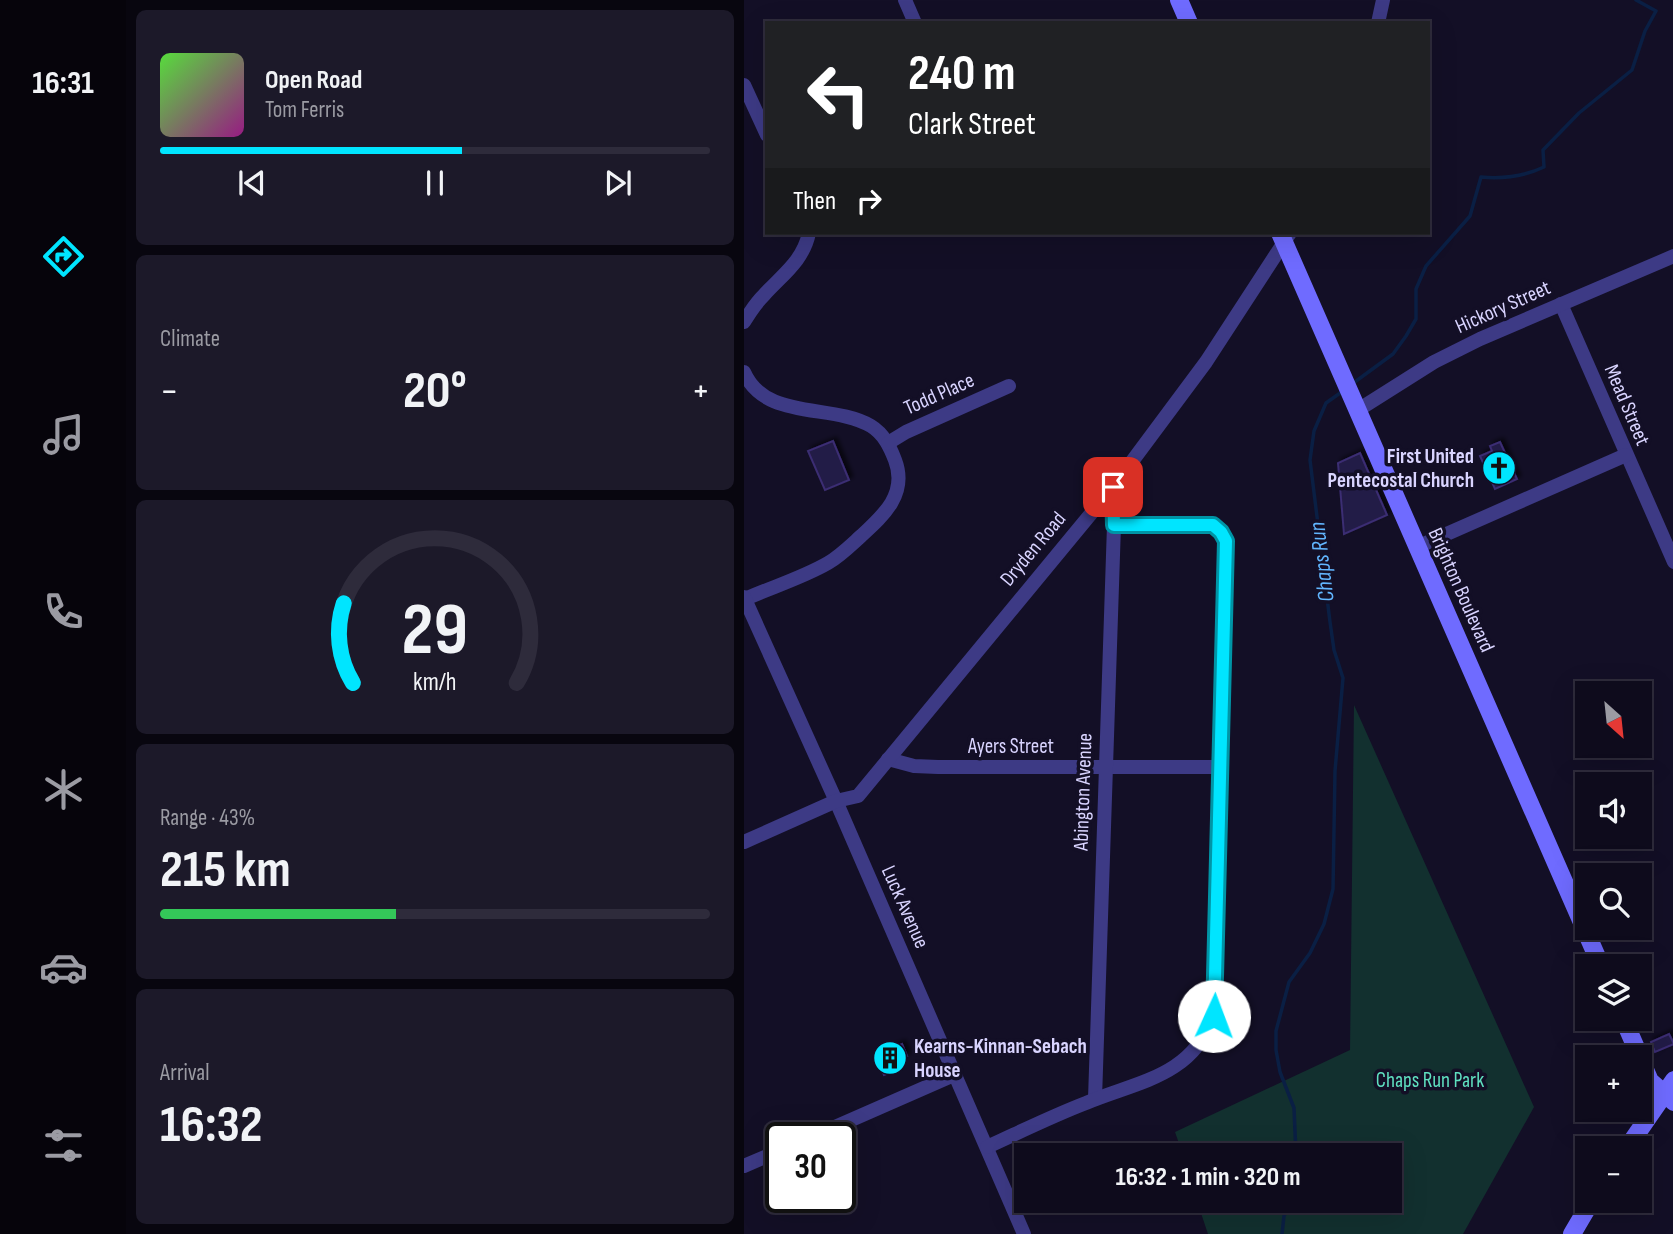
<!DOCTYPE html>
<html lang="en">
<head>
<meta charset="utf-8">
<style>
  body { margin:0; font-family:"Sofia Sans Condensed",sans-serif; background:#1c1929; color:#f1f3f6; height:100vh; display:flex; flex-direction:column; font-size:26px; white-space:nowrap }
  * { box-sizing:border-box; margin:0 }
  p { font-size:23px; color:#9b9ba3 }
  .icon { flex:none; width:38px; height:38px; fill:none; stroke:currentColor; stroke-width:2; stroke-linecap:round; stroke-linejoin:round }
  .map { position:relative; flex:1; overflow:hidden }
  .side { display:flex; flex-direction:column; gap:10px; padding:10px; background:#08060f; width:618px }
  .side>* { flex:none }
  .guide { position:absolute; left:21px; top:21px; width:665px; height:214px; border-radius:0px; box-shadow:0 7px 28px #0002,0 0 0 2px #2e2b3b; background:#202124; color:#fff; overflow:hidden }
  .needle { width:46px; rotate:153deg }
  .tools { position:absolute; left:831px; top:681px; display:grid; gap:14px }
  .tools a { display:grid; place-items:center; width:77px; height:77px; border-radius:0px; background:#0e0b1c; box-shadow:0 7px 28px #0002,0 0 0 2px #2e2b3b; font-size:35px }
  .speed { position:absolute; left:21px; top:1122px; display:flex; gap:14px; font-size:35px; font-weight:700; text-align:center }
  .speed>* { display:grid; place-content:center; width:91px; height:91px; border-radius:50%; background:#0e0b1c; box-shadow:0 7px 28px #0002,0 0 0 2px #2e2b3b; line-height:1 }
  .speed .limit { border:4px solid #111; border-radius:10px; background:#fff; color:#111 }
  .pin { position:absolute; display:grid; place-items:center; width:60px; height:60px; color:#fff; margin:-30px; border-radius:14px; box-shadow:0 4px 10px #0006 }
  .me { position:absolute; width:77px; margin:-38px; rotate:2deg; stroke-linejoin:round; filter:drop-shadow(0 0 5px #0008) }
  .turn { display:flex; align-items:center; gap:24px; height:147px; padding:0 28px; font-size:32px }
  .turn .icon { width:91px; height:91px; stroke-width:2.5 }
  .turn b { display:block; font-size:49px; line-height:60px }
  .then { display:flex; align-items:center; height:66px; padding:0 28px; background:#0003; gap:14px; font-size:26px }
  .big { font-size:52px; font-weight:700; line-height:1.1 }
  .side .widget { flex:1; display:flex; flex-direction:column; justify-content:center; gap:10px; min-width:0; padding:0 24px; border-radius:10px; background:#1c1929 }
  .side .dial { align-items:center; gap:0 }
  .dial svg { height:182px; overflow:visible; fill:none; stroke:#2e2b3b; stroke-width:7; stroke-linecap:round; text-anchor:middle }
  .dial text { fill:#f1f3f6; stroke:none }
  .song { display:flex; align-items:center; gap:21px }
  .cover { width:84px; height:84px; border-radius:10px; background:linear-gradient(135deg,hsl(110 70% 55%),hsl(310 70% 35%)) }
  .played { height:7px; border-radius:4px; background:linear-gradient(90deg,#00e5ff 55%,#2e2b3b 55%) }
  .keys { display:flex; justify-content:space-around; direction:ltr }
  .heat { display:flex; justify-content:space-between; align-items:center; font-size:38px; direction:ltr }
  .charge { height:10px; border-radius:5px; background:linear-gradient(90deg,#34c759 43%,#2e2b3b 0) }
  .trip { position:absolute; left:270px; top:1143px; width:388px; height:70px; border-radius:0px; background:#0e0b1c; box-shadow:0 7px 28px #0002,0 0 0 2px #2e2b3b; font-weight:700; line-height:70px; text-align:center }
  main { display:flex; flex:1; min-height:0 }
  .tab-bar { display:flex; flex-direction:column; width:126px; justify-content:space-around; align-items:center; background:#06040b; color:#9b9ba3 }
  .tab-bar .icon { width:49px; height:49px }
  .tab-bar .active { color:#00e5ff }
  .tab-bar b { font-size:32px; color:#f1f3f6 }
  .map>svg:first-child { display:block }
</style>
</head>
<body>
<main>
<nav class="tab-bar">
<b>16:31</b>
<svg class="icon active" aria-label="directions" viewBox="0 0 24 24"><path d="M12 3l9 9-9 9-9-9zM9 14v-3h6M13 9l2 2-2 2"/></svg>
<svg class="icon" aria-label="music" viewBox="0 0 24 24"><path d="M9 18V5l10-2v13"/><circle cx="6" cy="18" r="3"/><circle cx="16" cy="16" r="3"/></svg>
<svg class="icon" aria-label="phone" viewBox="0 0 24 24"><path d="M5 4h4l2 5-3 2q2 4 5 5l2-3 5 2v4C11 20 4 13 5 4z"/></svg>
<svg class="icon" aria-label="climate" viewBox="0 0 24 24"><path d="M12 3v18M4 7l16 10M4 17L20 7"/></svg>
<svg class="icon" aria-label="car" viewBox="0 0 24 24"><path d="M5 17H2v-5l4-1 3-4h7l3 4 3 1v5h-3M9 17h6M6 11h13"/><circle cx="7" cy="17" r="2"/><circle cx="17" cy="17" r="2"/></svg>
<svg class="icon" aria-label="filters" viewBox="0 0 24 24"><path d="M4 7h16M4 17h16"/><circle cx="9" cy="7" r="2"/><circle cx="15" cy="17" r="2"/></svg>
</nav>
<section class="side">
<div class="widget">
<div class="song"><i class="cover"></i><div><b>Open Road</b><p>Tom Ferris</p></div></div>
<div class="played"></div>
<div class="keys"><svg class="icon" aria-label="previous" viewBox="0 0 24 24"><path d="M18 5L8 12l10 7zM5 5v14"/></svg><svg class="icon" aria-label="pause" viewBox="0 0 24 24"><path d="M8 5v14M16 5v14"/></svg><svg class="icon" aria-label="next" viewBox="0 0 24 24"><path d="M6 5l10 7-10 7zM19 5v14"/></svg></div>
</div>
<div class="widget"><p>Climate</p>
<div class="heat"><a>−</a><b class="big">20°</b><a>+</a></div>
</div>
<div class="widget dial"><svg viewBox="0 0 100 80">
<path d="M14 69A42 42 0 1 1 86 69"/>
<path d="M14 69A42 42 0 0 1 10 34" stroke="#00e5ff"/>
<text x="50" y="56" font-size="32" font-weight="700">29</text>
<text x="50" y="72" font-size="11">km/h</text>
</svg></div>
<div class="widget"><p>Range · 43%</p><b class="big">215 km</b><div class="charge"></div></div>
<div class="widget"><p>Arrival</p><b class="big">16:32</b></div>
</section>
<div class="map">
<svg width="930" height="1234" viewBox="0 0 930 1234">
  <defs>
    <filter id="shadow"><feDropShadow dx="3.5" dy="-3.5" stdDeviation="2" flood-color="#0009"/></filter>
  </defs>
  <rect width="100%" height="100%" fill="#130f26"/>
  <path fill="#12302f" d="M610 705 790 1107 719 1234H464L453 1201 646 1200V1155H439L431 1132 606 1050Z"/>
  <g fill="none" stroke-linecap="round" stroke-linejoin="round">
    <g stroke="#0a1f44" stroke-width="3.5">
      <path d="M608 384 649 354 662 336 672 319V289L682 266 726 216 737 177C758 179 781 176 800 167L799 150 835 113 888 70 901 31 912 11 892 0"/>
      <path d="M552 1155 550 1108 536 1072 532 1050V1031L545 982 566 953 580 924 589 889 591 771 599 678 590 650 586 622 566 460 570 431 582 403 599 391"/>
      <path d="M538 1234 540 1216 549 1200"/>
    </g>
  </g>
  <g fill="#241b47" stroke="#3b2d73" stroke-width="2" filter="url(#shadow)">
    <path d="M89 441 105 480 81 490 64 451Z"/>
    <path d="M756 442 773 479 751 489 736 456 748 451 746 446Z"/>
    <path d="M616 453 643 515 600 534 594 463Z"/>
    <path d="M925 1034 930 1044 911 1052 907 1042Z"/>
    <path d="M158 1044 163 1056 153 1060 155 1065 151 1066 153 1070 140 1075 132 1055Z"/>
  </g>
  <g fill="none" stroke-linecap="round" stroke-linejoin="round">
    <g stroke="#3d3a85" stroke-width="14">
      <path d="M161 0 171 23"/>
      <path d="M634 23 639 0"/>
      <path d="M0 85 23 135"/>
      <path d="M817 304 930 562"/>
      <path d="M0 322C6 312 12 303 20 295 39 274 59 261 65 233"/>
      <path d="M0 372C21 421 88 403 127 426 140 434 146 447 151 460 164 494 139 516 117 536 106 546 96 556 84 563 58 578 28 587 1 599"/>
      <path d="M614 410 690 362 736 339 930 256"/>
      <path d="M144 443 162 432 265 386"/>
      <path d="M673 547 882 455"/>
      <path d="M0 597 92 801 280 1234"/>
      <path d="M144 759 170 766 194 767H476"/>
      <path d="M0 842 92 801 114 796 369 487 462 362 546 233"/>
      <path d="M351 1099 370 525 369 487"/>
      <path d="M66 1138 212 1074"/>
      <path d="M243 1147C276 1132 308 1116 342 1103 395 1081 447 1077 470 1016L482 541 477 532 469 525H370"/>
      <path d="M0 1166 37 1150"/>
    </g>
    <g stroke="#6f6bff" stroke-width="18">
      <path d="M435 0 445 23"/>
      <path d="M536 233 857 966"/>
      <path d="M879 1018 896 1057"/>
      <path d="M896 1058 906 1081 930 1102"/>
      <path d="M883 1148 930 1080"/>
      <path d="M828 1234 848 1200"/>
    </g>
  </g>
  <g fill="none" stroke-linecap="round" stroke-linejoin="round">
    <g stroke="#0095a6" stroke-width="18">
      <path id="route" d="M369 487 370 525H469L477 532 482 541 470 1016"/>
    </g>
    <use href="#route" stroke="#00e5ff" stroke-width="12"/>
  </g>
  <defs>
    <g id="church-disc" transform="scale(1.75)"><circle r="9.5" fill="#00e5ff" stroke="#130f26"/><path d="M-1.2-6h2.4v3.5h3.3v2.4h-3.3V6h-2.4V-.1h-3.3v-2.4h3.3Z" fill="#111"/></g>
    <g id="building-disc" transform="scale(1.75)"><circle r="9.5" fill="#00e5ff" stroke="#130f26"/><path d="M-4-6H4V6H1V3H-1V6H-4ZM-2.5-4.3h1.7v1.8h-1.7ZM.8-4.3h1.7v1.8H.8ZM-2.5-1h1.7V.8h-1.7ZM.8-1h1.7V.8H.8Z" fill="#111"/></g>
  </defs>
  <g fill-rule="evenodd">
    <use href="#church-disc" x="755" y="468"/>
    <use href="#building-disc" x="146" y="1058"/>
  </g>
  <g text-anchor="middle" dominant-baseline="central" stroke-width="7" stroke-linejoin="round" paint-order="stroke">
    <g font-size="21" fill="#d9d4ff" stroke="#130f26">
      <text transform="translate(759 307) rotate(-24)">Hickory Street</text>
      <text transform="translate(195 394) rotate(-24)">Todd Place</text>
      <text transform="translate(883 405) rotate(67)">Mead Street</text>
      <text transform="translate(289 549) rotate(-50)">Dryden Road</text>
      <text transform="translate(717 590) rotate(66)">Brighton Boulevard</text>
      <text x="267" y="746">Ayers Street</text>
      <text transform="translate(339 792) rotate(-88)">Abington Avenue</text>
      <text transform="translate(161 907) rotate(66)">Luck Avenue</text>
    </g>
    <g font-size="21" font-weight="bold" fill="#d9d4ff" stroke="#130f26" text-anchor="end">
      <text x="730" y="456">First United<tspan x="730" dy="24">Pentecostal Church</tspan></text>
      <text x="170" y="1046" text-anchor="start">Kearns-Kinnan-Sebach<tspan x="170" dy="24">House</tspan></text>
    </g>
    <g font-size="21" fill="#5fe0c0" stroke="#130f26">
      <text x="686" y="1080">Chaps Run Park</text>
    </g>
    <g font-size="23" font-style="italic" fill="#62b6ff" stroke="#130f26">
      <text transform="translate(578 562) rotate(-97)">Chaps Run</text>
    </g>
  </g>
</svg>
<div class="tools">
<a><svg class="needle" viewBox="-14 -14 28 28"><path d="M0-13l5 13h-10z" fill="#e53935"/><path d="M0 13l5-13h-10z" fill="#9b9ba3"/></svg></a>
<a><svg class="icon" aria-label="sound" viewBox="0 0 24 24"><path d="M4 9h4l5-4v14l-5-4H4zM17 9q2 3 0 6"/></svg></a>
<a><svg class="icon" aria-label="search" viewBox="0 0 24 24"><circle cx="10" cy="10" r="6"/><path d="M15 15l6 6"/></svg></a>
<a><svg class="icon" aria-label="layers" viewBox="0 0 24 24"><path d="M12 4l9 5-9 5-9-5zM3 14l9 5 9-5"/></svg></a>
<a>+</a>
<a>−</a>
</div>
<div class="speed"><div class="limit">30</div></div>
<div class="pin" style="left:369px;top:487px;background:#d93025"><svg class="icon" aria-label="arrive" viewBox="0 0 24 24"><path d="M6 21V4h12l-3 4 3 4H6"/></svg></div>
<svg class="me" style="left:470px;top:1016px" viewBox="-20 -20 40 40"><circle r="19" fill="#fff"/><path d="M0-13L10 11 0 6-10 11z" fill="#00e5ff"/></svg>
<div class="trip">16:32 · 1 min · 320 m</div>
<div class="guide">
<div class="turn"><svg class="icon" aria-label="left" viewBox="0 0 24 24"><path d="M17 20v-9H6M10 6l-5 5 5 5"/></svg><div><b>240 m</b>Clark Street</div></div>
<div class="then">Then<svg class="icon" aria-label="right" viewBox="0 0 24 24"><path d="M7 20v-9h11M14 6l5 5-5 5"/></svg></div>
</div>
</div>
</main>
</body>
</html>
